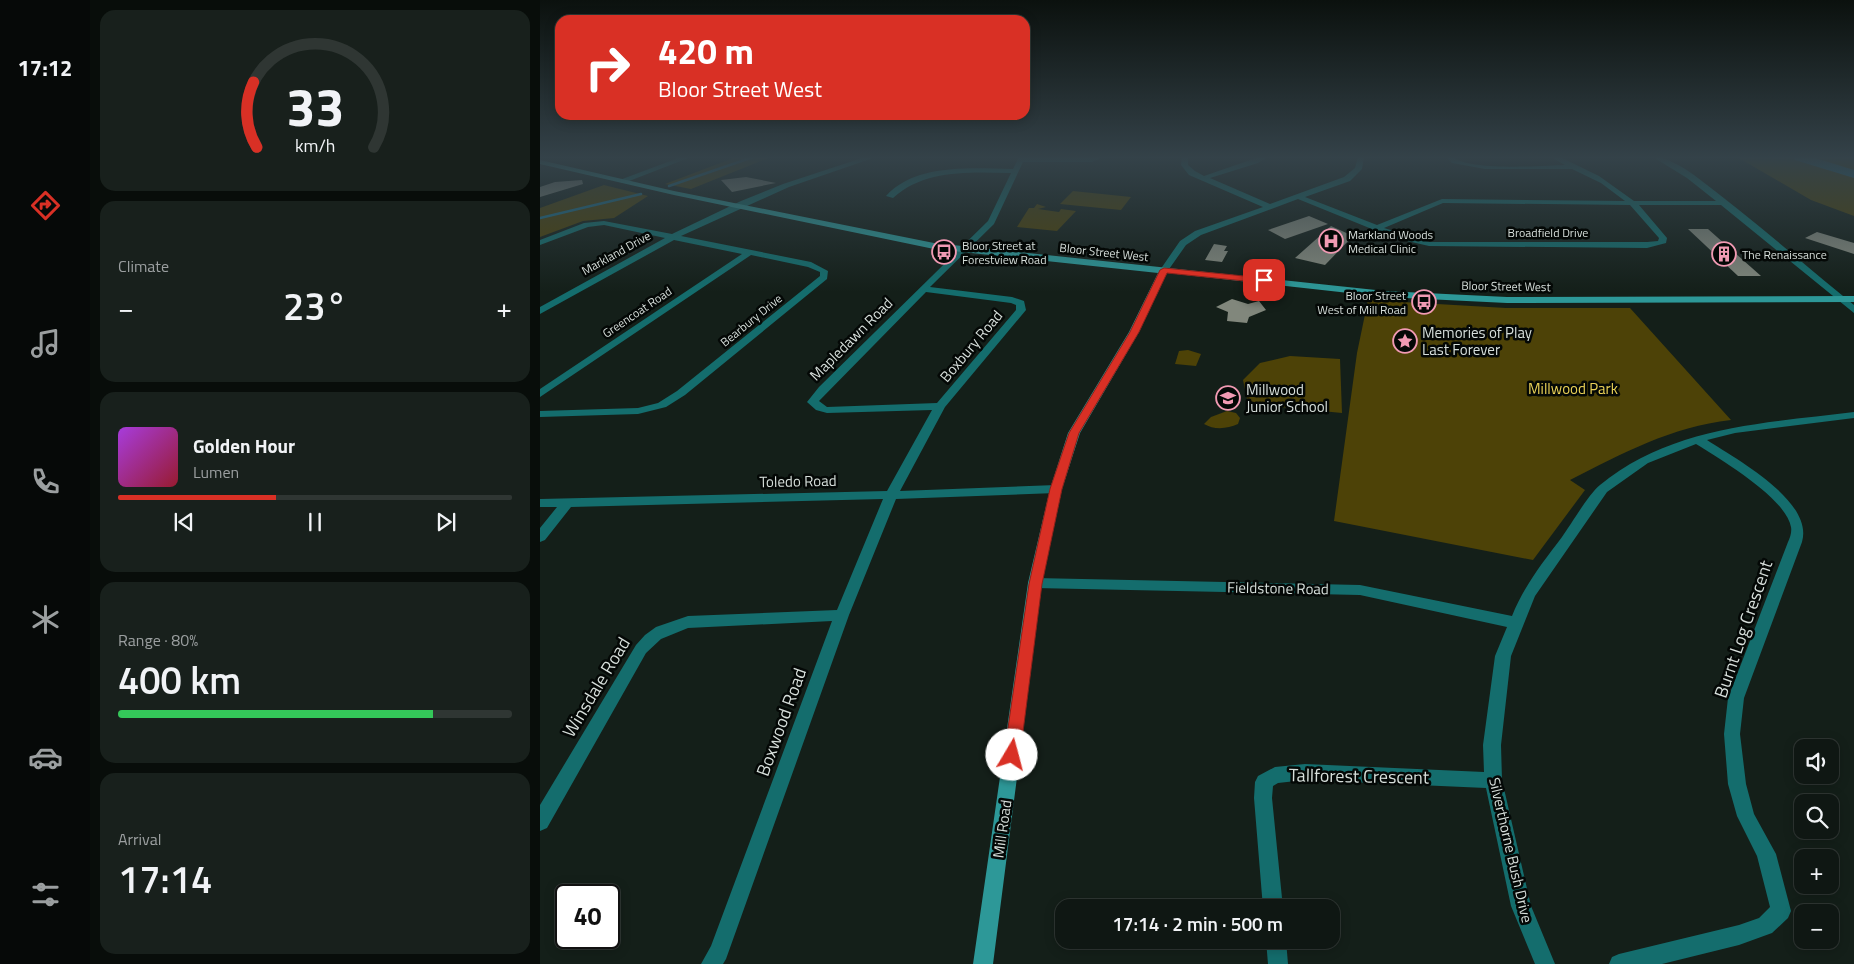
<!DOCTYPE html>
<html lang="en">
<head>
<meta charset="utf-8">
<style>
  body { margin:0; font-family:"Titillium Web",sans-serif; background:#18201c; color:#f1f3f6; height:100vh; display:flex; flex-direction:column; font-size:19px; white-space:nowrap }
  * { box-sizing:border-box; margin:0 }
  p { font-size:16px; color:#9b9fa0 }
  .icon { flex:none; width:28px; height:28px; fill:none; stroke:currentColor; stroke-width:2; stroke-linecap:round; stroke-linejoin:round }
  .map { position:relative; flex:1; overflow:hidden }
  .drawer { display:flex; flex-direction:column; gap:10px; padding:10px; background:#080d0a; width:450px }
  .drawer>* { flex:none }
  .banner { position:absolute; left:15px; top:15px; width:475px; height:105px; border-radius:15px; box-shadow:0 2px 12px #0003,0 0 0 1px #2f3633; background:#d93025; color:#fff; overflow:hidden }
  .tools { position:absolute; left:1254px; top:739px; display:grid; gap:10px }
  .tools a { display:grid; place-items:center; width:45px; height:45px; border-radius:10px; background:#0f1713; box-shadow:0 2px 12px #0003,0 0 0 1px #2f3633; font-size:25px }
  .speed { position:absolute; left:15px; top:884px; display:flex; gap:10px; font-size:25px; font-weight:700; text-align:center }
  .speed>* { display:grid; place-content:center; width:65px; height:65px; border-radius:50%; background:#0f1713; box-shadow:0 2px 12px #0003,0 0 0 1px #2f3633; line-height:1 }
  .speed .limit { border:2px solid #111; border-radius:8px; background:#fff; color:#111 }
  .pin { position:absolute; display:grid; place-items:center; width:42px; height:42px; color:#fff; margin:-21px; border-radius:10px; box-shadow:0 2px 8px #0006 }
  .me { position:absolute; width:55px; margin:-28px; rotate:8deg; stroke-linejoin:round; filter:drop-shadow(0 0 4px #0008) }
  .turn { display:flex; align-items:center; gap:18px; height:105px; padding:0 20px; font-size:22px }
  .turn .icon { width:65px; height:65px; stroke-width:2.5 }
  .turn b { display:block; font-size:35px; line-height:42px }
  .big { font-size:38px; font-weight:600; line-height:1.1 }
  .drawer .widget { flex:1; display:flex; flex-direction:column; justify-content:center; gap:8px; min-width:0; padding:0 18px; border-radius:15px; background:#18201c }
  .drawer .dial { align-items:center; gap:0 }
  .dial svg { height:130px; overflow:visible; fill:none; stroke:#2f3633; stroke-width:7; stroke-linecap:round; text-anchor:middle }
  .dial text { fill:#f1f3f6; stroke:none }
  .song { display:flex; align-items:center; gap:15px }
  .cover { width:60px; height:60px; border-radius:8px; background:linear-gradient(135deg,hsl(280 70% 55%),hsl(350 70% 35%)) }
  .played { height:5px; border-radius:2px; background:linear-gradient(90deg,#d93025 40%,#2f3633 40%) }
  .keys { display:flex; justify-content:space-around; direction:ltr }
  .heat { display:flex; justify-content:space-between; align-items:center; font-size:28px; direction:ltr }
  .charge { height:8px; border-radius:4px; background:linear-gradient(90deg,#34c759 80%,#2f3633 0) }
  .trip { position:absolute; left:515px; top:899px; width:285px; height:50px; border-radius:15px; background:#0f1713; box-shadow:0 2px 12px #0003,0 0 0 1px #2f3633; font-weight:600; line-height:50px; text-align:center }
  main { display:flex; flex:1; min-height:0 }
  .menu { display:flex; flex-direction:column; width:90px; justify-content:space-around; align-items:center; background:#060908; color:#9b9fa0 }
  .menu .icon { width:35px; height:35px }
  .menu .selected { color:#d93025 }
  .menu b { font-size:22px; color:#f1f3f6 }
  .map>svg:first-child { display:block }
</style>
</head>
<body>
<main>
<nav class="menu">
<b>17:12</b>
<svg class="icon selected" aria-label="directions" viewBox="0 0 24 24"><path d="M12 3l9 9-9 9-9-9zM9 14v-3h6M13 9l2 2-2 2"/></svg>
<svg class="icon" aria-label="music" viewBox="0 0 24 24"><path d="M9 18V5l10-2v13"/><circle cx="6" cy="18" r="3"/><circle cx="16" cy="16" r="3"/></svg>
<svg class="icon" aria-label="phone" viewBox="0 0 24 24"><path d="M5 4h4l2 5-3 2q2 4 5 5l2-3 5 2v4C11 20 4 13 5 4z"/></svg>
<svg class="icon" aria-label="climate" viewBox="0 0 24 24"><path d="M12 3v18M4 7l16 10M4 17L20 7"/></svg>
<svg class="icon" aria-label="car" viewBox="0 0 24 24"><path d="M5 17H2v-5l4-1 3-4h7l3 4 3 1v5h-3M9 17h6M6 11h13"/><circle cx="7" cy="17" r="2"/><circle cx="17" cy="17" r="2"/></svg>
<svg class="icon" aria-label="filters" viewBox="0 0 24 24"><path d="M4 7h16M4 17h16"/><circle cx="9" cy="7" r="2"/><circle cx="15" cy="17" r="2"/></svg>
</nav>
<section class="drawer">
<div class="widget dial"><svg viewBox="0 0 100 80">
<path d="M14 69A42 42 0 1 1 86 69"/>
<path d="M14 69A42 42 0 0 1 12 29" stroke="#d93025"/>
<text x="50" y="56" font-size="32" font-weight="700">33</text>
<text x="50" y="72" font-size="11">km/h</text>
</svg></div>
<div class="widget"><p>Climate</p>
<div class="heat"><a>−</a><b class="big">23°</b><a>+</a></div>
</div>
<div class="widget">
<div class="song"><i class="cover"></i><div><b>Golden Hour</b><p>Lumen</p></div></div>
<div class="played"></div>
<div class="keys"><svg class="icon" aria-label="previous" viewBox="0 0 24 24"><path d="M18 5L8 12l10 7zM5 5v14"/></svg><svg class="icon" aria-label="pause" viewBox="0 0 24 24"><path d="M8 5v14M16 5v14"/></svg><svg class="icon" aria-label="next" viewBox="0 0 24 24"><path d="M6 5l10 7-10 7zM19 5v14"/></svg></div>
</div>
<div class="widget"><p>Range · 80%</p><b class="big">400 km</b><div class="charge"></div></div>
<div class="widget"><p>Arrival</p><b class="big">17:14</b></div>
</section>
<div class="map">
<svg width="1314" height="964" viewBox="0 0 1314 964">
  <rect width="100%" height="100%" fill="#141f19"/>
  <g fill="#4d4207">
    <path d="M196 157H231L151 189 125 184Z"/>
    <path d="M1197 157H1314V216L1271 200Z"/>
    <path d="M64 185 108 196 74 218 43 221 0 237V208Z"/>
    <path d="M533 191 591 197 581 210 520 204Z"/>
    <path d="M497 204 506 207 498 209 519 212 521 209 536 211 517 231 477 227 489 208H494Z"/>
    <path d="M828 300 966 308H1090L1191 420C1131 427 1083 453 1030 480L1045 490 993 560 794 521 817 353Z"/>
    <path d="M648 350 661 354 656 366 635 364 639 351Z"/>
    <path d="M750 356 800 359 802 413 708 404 703 380 720 363Z"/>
    <path d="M687 411 696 413 700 418 698 424C687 429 674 430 664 424L671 417Z"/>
  </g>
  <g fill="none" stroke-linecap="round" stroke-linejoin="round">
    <g stroke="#1d7290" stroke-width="2.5">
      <path d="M129 186 213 157"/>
      <path d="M0 218 101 194"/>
    </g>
    <path fill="#1d7290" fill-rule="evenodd" d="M1253 157H1272L1314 170V178L1255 160Z"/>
  </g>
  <g fill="#81877c">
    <path d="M206 177 236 183 192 192 181 180Z"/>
    <path d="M42 180 43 184 0 197V187L15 182Z"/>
    <path d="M769 216 788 224 745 239 728 230Z"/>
    <path d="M791 226 813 236 785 265 755 258Z"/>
    <path d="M1148 229H1168L1221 276H1198Z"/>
    <path d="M1277 232 1314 243V254L1265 238Z"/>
    <path d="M674 244 687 246 684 251H688L682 262 665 260Z"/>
    <path d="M692 299 708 304 719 301 726 310 709 317 707 323 687 321 688 312 676 307Z"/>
  </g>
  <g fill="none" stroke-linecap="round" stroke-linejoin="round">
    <g fill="#146d6d" fill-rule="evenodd">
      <path d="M141 157H151L84 183 77 181Z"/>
      <path d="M325 157H336L249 187 141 236 271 262 288 271 287 279 145 395 126 407 98 414 0 417V411L98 408 118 403 137 391 280 276V272L268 267 211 255 0 397V389L202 254 134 240 0 314V307L125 238 64 225 48 227 0 245V240L44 223 64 221 132 234 201 201 243 184Z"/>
      <path d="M479 157H563L552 162H483L454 224 390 287 472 297 484 301 486 310 405 407 360 491 516 485 522 489 516 493 356 499 309 615 186 959 183 964H161L171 946 292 621 148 628 121 639 106 653 7 828 0 831V805L96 645 105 635 116 627 148 616 297 610 343 499 31 507 5 540 0 542V528L17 507H0V499L347 491 392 410 287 413 276 410 267 402 279 387 448 221 471 173C431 172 384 169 353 198L346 196C375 163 433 168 473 169ZM386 292 471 303 476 305V310L397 403 287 407 279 401Z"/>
      <path d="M642 157H648V165L655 171 664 176 719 157H727L718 163 670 178 730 204 804 177 815 168 818 157H824L822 169 810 181 765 197 837 225 902 199 1085 201 1061 183 1032 169H945L912 163 906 157H913C930 171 1001 166 1025 165L1011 157H1020L1059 176 1094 201H1176L1147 178 1113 157C1126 157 1143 167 1154 175 1209 216 1261 262 1314 305V313L1181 205H1099L1127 238 1126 243 1107 248 889 246 854 238 758 199 661 235 646 245 627 272 624 273 620 270 640 241 655 231 723 207 649 175 641 165ZM903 203 1090 205 1119 238 1118 241 1107 242H889L844 228Z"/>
      <path d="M1314 412V418L1195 433 1167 440C1196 459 1274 501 1262 542L1204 698 1200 734 1206 784 1214 814 1236 854 1251 911 1248 918 1232 933 1199 945 1122 964H1069L1072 957 1079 954 1199 925 1219 918 1230 907 1217 856 1197 816 1188 784 1184 734 1188 698 1248 542C1250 538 1252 532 1251 527 1246 498 1180 459 1156 444L1108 463 1067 492 995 596 971 656 961 745 962 780 991 906 1015 964H995L971 906 946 788 765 780 738 783 733 786 732 798 743 908H723L714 798 715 782 718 776 735 767 765 764 944 772 943 745 955 656 967 627 820 595 495 588 490 587 488 583 490 579 495 578 820 585 972 616C984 586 1003 562 1022 537 1032 523 1048 495 1060 485 1131 426 1226 423 1314 412Z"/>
      <path d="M726 940H746L748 964H728Z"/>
    </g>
    <path fill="#2d9898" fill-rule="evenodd" d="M0 160 134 191 394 243 845 291 967 297 1314 296V302L967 303 845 297 627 273 599 332 540 433 522 489 502 583 453 964H433L488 583 510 489 528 433 589 332 618 273 394 249 134 195 0 164Z"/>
  </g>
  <linearGradient id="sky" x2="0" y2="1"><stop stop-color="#0b110e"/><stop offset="0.54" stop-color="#344249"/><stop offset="1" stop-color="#344249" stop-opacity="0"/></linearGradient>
  <rect width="1314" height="292" fill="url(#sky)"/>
  <path fill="#d93025" stroke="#8d1f18" d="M624 268 724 278 728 280 724 283 627 273 599 332 539 433 522 489 502 584 480 755 477 760 472 762 466 760 464 755 489 584 510 489 529 433 590 332 620 270Z"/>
  <defs>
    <g id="hospital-ring" transform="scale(1.25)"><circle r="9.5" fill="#040806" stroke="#f19ab3" stroke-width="1.5"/><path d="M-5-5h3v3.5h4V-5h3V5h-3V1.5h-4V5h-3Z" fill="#f19ab3"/></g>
    <g id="bus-ring" transform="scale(1.25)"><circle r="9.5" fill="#040806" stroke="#f19ab3" stroke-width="1.5"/><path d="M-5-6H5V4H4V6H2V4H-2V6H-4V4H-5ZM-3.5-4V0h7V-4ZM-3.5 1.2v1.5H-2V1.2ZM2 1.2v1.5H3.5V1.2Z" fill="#f19ab3"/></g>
    <g id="building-ring" transform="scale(1.25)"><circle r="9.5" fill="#040806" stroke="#f19ab3" stroke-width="1.5"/><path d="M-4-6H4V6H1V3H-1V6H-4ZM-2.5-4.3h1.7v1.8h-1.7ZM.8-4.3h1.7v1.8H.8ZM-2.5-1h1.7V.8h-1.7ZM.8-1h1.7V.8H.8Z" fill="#f19ab3"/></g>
    <g id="sight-ring" transform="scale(1.25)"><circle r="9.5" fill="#040806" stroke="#f19ab3" stroke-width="1.5"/><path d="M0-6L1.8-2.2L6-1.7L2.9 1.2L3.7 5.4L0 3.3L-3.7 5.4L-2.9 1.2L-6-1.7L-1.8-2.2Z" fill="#f19ab3"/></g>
    <g id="school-ring" transform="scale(1.25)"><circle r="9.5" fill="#040806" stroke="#f19ab3" stroke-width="1.5"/><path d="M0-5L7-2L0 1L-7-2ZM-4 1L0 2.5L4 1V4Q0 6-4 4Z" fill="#f19ab3"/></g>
  </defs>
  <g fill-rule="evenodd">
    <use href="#hospital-ring" x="791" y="241"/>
    <use href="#bus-ring" x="404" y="252"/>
    <use href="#building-ring" x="1184" y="254"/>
    <use href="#bus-ring" x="884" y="302"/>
    <use href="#sight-ring" x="865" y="341"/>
    <use href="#school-ring" x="688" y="398"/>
  </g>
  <g text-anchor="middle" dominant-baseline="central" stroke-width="5" stroke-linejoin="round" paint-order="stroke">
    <g font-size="12" fill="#d7dfdb" stroke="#040806">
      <text x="1008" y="232">Broadfield Drive</text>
      <text transform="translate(564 252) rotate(6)">Bloor Street West</text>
      <text transform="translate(76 253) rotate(-29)">Markland Drive</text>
      <text transform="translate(966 286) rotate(1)">Bloor Street West</text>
      <text transform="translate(97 312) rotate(-34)">Greencoat Road</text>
      <text transform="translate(211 320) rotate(-39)">Bearbury Drive</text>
    </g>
    <g font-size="12" fill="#d7dfdb" stroke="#040806" text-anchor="start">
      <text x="808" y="234">Markland Woods<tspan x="808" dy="14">Medical Clinic</tspan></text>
      <text x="422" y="245">Bloor Street at<tspan x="422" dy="14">Forestview Road</tspan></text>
      <text x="1202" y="254">The Renaissance</text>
      <text x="866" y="295" text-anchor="end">Bloor Street<tspan x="866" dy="14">West of Mill Road</tspan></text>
    </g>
    <g font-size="15" fill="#d7dfdb" stroke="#040806" text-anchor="start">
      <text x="882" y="332">Memories of Play<tspan x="882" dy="17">Last Forever</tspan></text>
      <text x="706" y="389">Millwood<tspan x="706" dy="17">Junior School</tspan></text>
    </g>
    <g font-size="15" fill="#d7dfdb" stroke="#040806">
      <text transform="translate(311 339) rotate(-45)">Mapledawn Road</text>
      <text transform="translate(431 346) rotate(-50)">Boxbury Road</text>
      <text transform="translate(258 481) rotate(-1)">Toledo Road</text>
      <text transform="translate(738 588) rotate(1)">Fieldstone Road</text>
      <text transform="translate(462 829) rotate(-82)">Mill Road</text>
      <text transform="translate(971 850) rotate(77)">Silverthorne Bush Drive</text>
    </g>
    <g font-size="15" fill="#ead157" stroke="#040806">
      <text x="1033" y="388">Millwood Park</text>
    </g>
    <g font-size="18" fill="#d7dfdb" stroke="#040806">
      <text transform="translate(1203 629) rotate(-71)">Burnt Log Crescent</text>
      <text transform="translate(56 687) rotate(-59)">Winsdale Road</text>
      <text transform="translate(241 722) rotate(-70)">Boxwood Road</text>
      <text transform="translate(819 776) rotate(1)">Tallforest Crescent</text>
    </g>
  </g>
</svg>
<div class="tools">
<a><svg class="icon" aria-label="sound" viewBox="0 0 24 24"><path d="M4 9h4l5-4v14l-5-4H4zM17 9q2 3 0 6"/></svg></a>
<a><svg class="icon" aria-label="search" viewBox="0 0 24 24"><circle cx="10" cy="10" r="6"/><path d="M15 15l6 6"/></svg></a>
<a>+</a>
<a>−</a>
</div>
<div class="speed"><div class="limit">40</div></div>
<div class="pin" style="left:724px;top:280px;background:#d93025"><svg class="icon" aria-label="arrive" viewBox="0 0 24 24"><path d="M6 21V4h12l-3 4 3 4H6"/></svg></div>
<svg class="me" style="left:472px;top:755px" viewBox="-20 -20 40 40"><circle r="19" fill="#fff"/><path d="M0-13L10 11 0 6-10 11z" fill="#d93025"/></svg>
<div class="trip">17:14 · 2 min · 500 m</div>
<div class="banner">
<div class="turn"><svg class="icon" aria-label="right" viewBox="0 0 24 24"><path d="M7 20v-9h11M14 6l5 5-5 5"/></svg><div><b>420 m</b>Bloor Street West</div></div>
</div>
</div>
</main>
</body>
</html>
